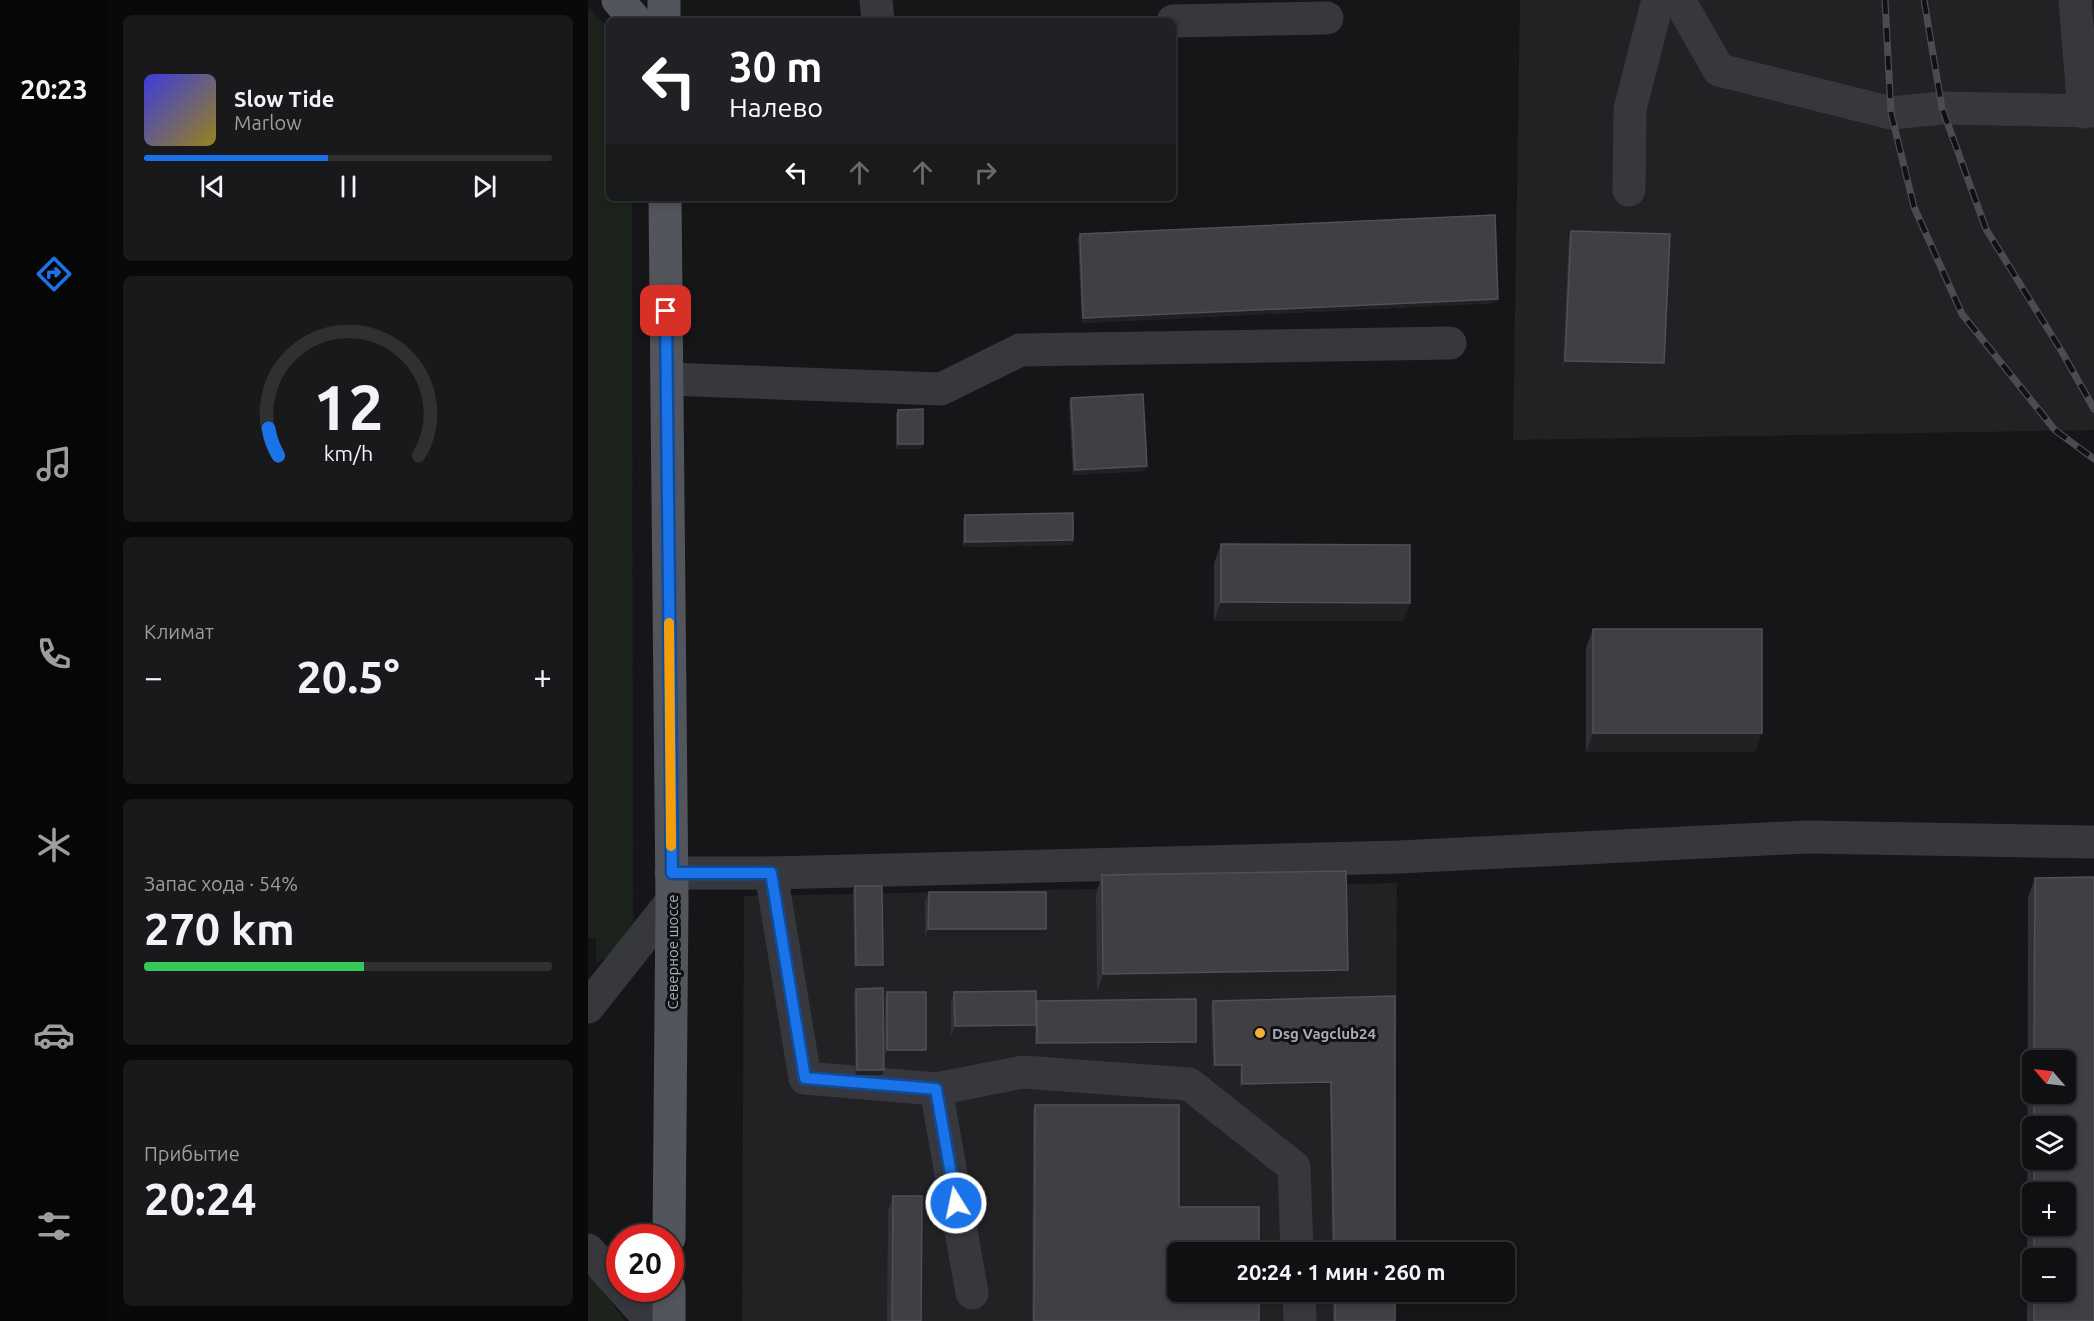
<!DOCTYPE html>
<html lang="ru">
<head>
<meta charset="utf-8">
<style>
  body { margin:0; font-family:Ubuntu,sans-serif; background:#19191b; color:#f1f3f6; height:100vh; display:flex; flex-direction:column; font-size:22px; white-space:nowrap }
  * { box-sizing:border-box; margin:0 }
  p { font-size:20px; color:#9c9d9f }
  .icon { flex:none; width:33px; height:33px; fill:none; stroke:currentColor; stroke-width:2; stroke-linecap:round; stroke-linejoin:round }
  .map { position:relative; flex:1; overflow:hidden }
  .details { display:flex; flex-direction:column; gap:15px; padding:15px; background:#09090a; width:480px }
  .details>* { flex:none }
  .top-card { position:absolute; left:18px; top:18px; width:570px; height:183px; border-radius:9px; box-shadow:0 3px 9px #0003,0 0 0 2px #303032; background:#202124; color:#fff; overflow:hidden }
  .needle { width:39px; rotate:298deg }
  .fabs { position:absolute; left:1434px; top:1050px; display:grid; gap:12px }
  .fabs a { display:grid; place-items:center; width:54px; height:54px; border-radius:9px; background:#101012; box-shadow:0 3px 9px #0003,0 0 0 2px #303032; font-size:30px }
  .speed { position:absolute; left:18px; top:1224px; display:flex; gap:12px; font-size:30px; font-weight:700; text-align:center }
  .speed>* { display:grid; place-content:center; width:78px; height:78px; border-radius:50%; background:#101012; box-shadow:0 3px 9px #0003,0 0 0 2px #303032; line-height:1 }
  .speed .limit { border:9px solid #d22; background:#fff; color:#111 }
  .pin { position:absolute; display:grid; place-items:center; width:51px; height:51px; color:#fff; margin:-26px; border-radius:12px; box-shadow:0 3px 9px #0006 }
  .me { position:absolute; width:66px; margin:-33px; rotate:350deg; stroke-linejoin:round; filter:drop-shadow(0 0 4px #0008) }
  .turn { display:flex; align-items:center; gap:21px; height:126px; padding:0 24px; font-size:27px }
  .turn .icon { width:78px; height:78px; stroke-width:2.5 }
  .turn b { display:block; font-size:42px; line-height:51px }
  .lanes { display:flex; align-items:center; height:57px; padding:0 24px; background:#0003; justify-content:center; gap:30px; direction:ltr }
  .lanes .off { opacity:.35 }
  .big { font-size:45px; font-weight:700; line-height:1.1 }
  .details .widget { flex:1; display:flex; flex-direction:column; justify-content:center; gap:9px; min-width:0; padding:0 21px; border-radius:9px; background:#19191b }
  .details .dial { align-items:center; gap:0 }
  .dial svg { height:156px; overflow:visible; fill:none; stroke:#303032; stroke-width:7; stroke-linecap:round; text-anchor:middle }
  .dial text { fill:#f1f3f6; stroke:none }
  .song { display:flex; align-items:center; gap:18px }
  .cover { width:72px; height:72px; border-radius:9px; background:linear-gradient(135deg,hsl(240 70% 55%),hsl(50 70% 35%)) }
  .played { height:6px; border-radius:3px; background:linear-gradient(90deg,#1a73e8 45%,#303032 45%) }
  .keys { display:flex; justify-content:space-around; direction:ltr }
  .heat { display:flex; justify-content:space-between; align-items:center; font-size:33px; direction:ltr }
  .charge { height:9px; border-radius:4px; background:linear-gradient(90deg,#34c759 54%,#303032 0) }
  .trip { position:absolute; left:579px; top:1242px; width:348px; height:60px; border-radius:9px; background:#101012; box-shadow:0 3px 9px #0003,0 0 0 2px #303032; font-weight:700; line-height:60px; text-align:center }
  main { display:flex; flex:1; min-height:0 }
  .tab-bar { display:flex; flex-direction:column; width:108px; justify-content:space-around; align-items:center; background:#060607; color:#9c9d9f }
  .tab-bar .icon { width:42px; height:42px }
  .tab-bar .selected { color:#1a73e8 }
  .tab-bar b { font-size:27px; color:#f1f3f6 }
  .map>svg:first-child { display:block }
</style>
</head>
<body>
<main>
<nav class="tab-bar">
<b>20:23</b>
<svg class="icon selected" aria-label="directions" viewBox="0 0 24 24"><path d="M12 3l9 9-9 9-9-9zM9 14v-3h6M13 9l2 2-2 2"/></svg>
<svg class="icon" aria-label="music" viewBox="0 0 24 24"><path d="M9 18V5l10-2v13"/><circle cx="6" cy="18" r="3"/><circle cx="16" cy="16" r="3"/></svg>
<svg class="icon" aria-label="phone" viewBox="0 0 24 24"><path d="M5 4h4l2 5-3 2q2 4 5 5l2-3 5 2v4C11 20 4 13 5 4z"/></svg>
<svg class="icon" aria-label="climate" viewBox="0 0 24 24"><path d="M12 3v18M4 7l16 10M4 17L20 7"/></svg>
<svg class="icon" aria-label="car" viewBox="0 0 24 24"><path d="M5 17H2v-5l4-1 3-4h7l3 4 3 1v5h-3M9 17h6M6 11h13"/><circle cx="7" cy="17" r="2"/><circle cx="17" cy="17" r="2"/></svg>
<svg class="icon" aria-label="filters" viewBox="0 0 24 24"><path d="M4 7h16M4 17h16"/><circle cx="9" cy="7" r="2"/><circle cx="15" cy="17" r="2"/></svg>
</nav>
<section class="details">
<div class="widget">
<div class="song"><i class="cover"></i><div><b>Slow Tide</b><p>Marlow</p></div></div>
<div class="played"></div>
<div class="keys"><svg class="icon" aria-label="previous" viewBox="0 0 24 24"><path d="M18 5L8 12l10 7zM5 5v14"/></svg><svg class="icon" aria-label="pause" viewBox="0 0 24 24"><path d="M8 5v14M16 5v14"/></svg><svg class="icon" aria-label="next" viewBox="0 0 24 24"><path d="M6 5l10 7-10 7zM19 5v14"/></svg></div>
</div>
<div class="widget dial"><svg viewBox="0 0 100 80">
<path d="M14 69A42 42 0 1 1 86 69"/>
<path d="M14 69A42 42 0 0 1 9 55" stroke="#1a73e8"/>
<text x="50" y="56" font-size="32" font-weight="700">12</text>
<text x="50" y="72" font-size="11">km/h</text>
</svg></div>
<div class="widget"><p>Климат</p>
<div class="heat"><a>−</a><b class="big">20.5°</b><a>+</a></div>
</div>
<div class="widget"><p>Запас хода · 54%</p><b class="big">270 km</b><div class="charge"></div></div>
<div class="widget"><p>Прибытие</p><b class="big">20:24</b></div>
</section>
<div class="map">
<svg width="1506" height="1321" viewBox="0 0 1506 1321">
  <rect width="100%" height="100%" fill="#161618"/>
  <g fill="#222225">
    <path d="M932 0H1506V430L925 440Z"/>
    <path d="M809 883 807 1252H590V1292H806V1321H154L156 896Z"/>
  </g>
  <g fill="#1c231d">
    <path d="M0 8 21 28V198H44L45 922 30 950 8 964V939L0 938Z"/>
    <path d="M0 1276 8 1280 37 1321H0Z"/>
  </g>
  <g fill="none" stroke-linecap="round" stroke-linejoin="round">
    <g stroke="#37383d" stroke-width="33">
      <path d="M288 0 290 21"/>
      <path d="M1091 0 1131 70 1303 113 1354 108 1506 111"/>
      <path d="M1487 0 1496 112"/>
      <path d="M585 21 739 18"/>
      <path d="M1041 190 1042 109 1070 0"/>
      <path d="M79 379 353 389 432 350 862 343"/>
      <path d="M83 873H183L811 857 1219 837 1506 842"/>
      <path d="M183 873 217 1078 348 1089 435 1072 601 1084 706 1167 709 1252"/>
      <path d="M0 1007 84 901"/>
      <path d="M348 1089 384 1293"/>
      <path d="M0 1250 32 1286"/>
      <path d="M34 1288 63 1321"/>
      <path d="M711 1292 712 1321"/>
    </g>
    <g stroke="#53555c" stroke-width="33">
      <path d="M30 0 48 21"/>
      <path d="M76 0V21"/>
      <path d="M77 198 84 901 81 1238"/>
      <path d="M81 1321V1288"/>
    </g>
    <g stroke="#4a4c52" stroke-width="7">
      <g id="rail">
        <path d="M1297 0 1303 113 1326 207 1374 314 1467 430 1506 459"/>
        <path d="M1336 0 1354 108 1398 229 1474 352 1506 409"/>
      </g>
    </g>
    <use href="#rail" stroke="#111113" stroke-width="4.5" stroke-dasharray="14" stroke-linecap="butt"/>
  </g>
  <g fill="#323236" fill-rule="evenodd">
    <path d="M983 231 1076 363 1074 368 975 366 981 236Z"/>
    <path d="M492 234 908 303 494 323 490 239Z"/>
    <path d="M483 398 557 471 485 475 481 403Z"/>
    <path d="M310 410 335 444 333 449H308V414Z"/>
    <path d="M377 515 485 540 484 545 375 547V520Z"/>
    <path d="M633 544 822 603 815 621H626V563Z"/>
    <path d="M1005 629 1174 733 1167 752H998V648Z"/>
    <path d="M514 875 760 970 753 989 509 993 508 894Z"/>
    <path d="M1506 877V1321H1439L1440 897 1447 878ZM1444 1060H1478V1094H1444ZM1444 1126H1478V1160H1444ZM1444 1192H1478V1226H1444ZM1444 1258H1478V1292H1444Z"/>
    <path d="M267 886 295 965 293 970H266L265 891Z"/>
    <path d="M341 892 454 939 337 938V902Z"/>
    <path d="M268 989 296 1070 294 1075H267L266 994Z"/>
    <path d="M299 992 336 1055H297V997Z"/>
    <path d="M366 992 448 1003 449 1001 608 1042 606 1047 447 1048V1027L445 1034 363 1036V1002Z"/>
    <path d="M807 996V1252H744L742 1087 652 1089V1069L625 1070 623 1006 625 1001Z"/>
    <path d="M447 1105 591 1207 671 1321H444L445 1110Z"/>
    <path d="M305 1196 333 1321H299L300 1211Z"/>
    <rect x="745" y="1292" width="62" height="29"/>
  </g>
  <g fill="#212124">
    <path d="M910 299 908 303 494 323 495 318Z"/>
    <path d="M977 361 1076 363 1074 368 975 366Z"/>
    <path d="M310 444H335L333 449H308Z"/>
    <path d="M559 466 557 471 485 475 487 470Z"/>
    <path d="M485 540 484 545 375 547 377 542Z"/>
    <path d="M633 602 822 603 815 621H626Z"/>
    <path d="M1005 733H1174L1167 752H998Z"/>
    <path d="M340 929H458L454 939 337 938Z"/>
    <path d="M268 965H295L293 970H266Z"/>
    <path d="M760 970 753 989 509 993 515 974Z"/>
    <path d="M448 1025 445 1034 363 1036 367 1026Z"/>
    <path d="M608 1042 606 1047 447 1048 449 1043Z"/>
    <path d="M299 1050H338L336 1055H297Z"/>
    <path d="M627 1065H654L652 1069 625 1070Z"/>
    <path d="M269 1070H296L294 1075H267Z"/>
    <path d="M743 1082 742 1087 652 1089 654 1084Z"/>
  </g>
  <g fill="#3f3f44" stroke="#4f5156" stroke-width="1.5">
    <path d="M907 215 910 299 495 318 492 234Z"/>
    <path d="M983 231 1082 234 1076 363 977 361Z"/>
    <path d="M555 394 559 466 487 470 483 398Z"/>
    <path d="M335 409V444H310V410Z"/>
    <path d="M485 513V540L377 542V515Z"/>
    <path d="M633 544 822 545V603L633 602Z"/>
    <rect x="1005" y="629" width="169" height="104"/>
    <path d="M758 871 760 970 515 974 514 875Z"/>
    <path d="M1506 877V1321H1446V1292H1478V1258H1446V1226H1478V1192H1446V1160H1478V1126H1446V1094H1478V1060H1446L1447 878Z"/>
    <path d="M267 886H294L295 965H268Z"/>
    <path d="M341 892H458V929H340Z"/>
    <path d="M295 988 296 1070H269L268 989Z"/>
    <path d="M448 991V1025L367 1026 366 992Z"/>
    <rect x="299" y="992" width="39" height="58"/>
    <path d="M807 996V1252H746L743 1082 654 1084V1065H627L625 1001Z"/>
    <path d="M608 999V1042L449 1043V1001Z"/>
    <path d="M447 1105H591V1207H671V1252H590V1292H671V1321H446Z"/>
    <path d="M305 1196H334L333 1321H304Z"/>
    <rect x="747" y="1292" width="60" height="29"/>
  </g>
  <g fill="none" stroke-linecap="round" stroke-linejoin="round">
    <g stroke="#114b97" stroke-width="15">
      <path id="route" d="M78 311 84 873H183L217 1078 348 1089 368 1203"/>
    </g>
    <use href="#route" stroke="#1a73e8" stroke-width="10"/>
    <path stroke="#f59e0b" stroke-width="10" d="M81 623 83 846"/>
  </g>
  <circle fill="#f2b134" stroke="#111113" stroke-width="2" cx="672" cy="1033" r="6"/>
  <g text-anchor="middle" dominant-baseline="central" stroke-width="6" stroke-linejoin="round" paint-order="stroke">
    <g font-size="15" fill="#a8adb8" stroke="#111113">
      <text transform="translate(84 952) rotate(-90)">Северное шоссе</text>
    </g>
    <g font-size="15" font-weight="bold" fill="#a8adb8" stroke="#111113" text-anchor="start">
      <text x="684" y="1033">Dsg Vagclub24</text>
    </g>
  </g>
</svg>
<div class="fabs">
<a><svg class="needle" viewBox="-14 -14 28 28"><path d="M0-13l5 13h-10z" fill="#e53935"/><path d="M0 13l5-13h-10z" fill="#9c9d9f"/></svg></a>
<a><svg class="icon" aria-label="layers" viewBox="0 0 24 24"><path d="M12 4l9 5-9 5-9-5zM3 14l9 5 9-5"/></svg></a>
<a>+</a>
<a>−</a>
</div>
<div class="speed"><div class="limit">20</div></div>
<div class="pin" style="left:78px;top:311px;background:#d93025"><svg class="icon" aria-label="arrive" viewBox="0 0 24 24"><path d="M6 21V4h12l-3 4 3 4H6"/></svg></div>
<svg class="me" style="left:368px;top:1203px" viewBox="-20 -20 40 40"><circle r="17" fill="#1a73e8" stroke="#fff" stroke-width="3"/><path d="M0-11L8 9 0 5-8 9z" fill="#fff"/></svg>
<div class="trip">20:24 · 1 мин · 260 m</div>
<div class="top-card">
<div class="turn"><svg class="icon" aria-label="left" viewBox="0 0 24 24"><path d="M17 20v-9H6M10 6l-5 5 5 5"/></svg><div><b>30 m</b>Налево</div></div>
<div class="lanes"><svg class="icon" aria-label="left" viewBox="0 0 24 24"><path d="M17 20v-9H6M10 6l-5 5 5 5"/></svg><svg class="icon off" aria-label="ahead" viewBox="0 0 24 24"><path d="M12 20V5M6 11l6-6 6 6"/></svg><svg class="icon off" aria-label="ahead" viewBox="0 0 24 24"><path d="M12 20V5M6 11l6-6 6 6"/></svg><svg class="icon off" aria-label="right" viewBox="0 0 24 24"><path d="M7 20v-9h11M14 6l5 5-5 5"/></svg></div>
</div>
</div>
</main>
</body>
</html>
